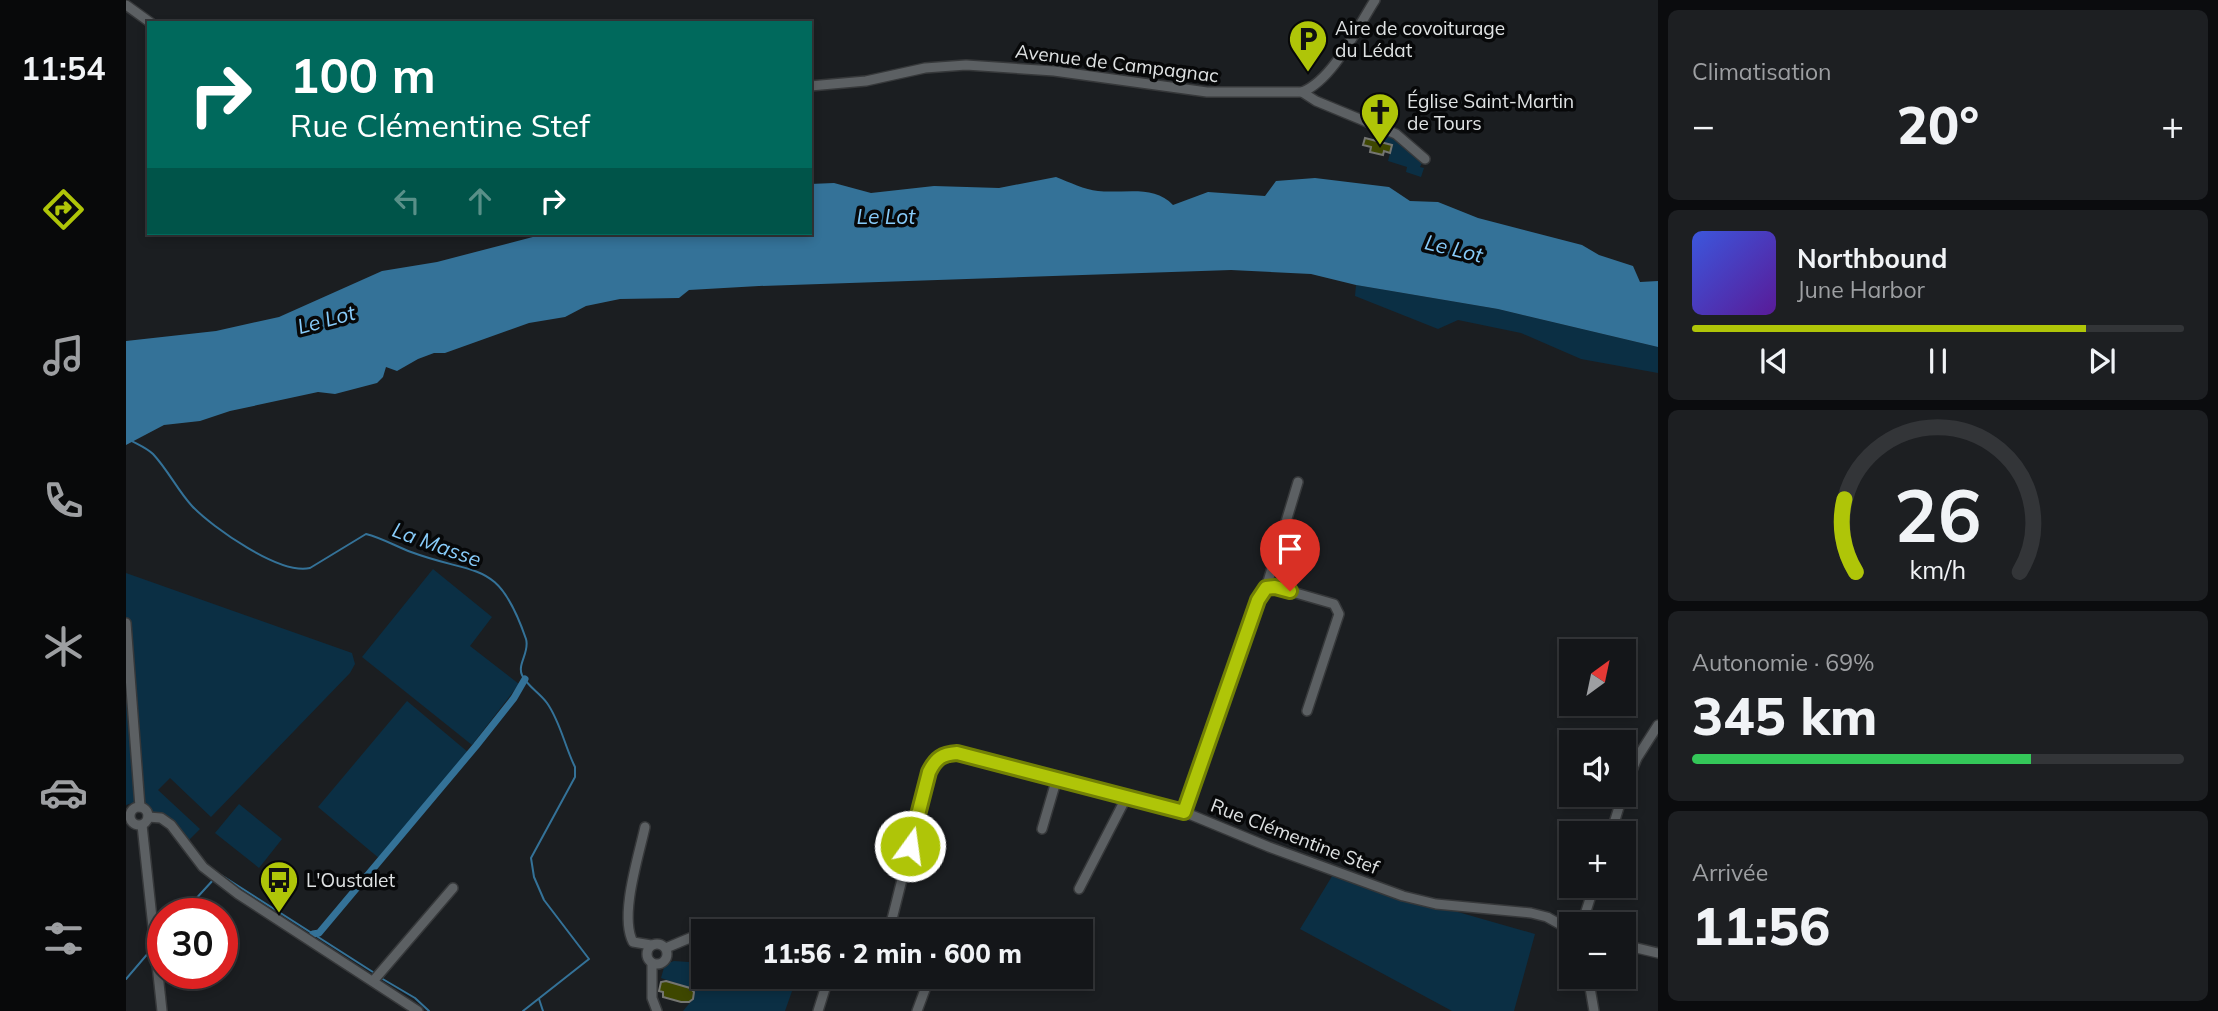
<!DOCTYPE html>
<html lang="fr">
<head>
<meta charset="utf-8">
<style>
  body { margin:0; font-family:Mulish,sans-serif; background:#1d1f22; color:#f1f3f6; height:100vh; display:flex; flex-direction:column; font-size:26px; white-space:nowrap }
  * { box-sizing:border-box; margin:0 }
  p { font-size:23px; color:#9d9fa2 }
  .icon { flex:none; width:38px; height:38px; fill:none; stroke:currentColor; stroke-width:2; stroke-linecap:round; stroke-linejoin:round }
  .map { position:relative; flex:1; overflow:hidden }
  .side { display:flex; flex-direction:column; gap:10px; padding:10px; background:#0b0c0e; width:560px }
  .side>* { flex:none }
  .top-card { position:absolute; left:21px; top:21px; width:665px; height:214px; border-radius:0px; box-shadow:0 4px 10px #0003,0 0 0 2px #333538; background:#00695c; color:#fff; overflow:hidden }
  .needle { width:46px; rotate:33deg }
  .tools { position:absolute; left:1433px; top:639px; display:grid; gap:14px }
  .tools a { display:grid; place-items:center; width:77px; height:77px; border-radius:0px; background:#141619; box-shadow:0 4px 10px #0003,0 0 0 2px #333538; font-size:35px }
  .speed { position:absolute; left:21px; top:898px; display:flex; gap:14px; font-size:35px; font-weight:700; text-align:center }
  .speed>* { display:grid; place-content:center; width:91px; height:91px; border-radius:50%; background:#141619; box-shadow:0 4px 10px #0003,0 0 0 2px #333538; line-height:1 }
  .speed .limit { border:10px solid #d22; background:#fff; color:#111 }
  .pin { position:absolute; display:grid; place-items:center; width:60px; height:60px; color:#fff; margin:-72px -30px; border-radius:50% 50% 50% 0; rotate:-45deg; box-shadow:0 0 7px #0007 }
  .pin .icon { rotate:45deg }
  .me { position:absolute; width:77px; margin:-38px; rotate:14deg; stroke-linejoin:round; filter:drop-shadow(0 0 5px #0008) }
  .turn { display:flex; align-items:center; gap:24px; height:147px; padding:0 28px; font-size:32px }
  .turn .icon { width:91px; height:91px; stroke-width:2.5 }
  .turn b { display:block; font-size:49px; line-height:60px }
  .lanes { display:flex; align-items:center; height:66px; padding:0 28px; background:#0003; justify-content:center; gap:35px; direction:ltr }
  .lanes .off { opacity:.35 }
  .big { font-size:52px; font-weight:800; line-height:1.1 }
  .side .tile { flex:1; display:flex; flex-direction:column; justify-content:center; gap:10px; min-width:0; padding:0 24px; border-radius:10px; background:#1d1f22 }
  .side .dial { align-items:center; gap:0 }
  .dial svg { height:182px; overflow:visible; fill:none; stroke:#333538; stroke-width:7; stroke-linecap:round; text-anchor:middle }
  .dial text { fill:#f1f3f6; stroke:none }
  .song { display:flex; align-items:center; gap:21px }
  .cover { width:84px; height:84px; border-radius:10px; background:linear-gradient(135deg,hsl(230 70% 55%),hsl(270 70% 35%)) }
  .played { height:7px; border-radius:4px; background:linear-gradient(90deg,#afc508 80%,#333538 80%) }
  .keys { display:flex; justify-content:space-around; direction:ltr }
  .heat { display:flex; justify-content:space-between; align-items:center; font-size:38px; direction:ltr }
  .charge { height:10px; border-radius:5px; background:linear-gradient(90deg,#34c759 69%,#333538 0) }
  .trip { position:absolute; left:565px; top:919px; width:402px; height:70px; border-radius:0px; background:#141619; box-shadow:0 4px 10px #0003,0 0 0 2px #333538; font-weight:800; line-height:70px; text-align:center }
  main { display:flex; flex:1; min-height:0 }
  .dock { display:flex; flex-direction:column; width:126px; justify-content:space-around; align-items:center; background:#08090a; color:#9d9fa2 }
  .dock .icon { width:49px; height:49px }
  .dock .current { color:#afc508 }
  .dock b { font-size:32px; color:#f1f3f6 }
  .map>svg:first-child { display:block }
</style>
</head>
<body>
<main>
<nav class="dock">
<b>11:54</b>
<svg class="icon current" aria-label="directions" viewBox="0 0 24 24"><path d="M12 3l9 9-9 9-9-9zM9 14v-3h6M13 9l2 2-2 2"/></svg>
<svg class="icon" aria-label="music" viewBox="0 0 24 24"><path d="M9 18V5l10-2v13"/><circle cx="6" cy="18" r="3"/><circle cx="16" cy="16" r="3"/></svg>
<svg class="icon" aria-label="phone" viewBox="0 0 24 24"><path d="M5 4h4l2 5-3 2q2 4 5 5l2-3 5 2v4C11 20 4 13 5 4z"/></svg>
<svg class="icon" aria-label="climate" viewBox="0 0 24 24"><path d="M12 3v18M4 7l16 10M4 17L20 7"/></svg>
<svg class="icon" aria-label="car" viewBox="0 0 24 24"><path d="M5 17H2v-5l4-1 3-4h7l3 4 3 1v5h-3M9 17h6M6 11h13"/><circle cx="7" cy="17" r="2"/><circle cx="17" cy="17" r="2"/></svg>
<svg class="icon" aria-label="filters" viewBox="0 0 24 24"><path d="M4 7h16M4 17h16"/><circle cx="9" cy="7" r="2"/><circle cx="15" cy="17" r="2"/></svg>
</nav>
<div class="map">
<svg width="1532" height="1011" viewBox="0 0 1532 1011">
  <rect width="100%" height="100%" fill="#1b1e21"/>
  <g fill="#0b2f44">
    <path d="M1250 128 1270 136 1296 163 1294 167 1298 168 1295 177 1280 172 1281 167 1262 161 1266 145 1247 140Z"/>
    <path d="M1230 285 1372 309 1532 347V373L1455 359 1395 333 1332 320 1312 329 1229 296Z"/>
    <path d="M307 569 366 617 344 646 393 684 346 745 236 657Z"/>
    <path d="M0 573 226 653 229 664 224 673 85 817 44 778 32 790 74 829 58 845 14 799 0 623Z"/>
    <path d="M0 670 10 798 7 803 0 805Z"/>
    <path d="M281 701 343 753 254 859 192 807Z"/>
    <path d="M113 804 156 839 133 868 89 833Z"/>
    <path d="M1211 868 1283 898 1409 934 1388 1011H1326L1174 929Z"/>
    <path d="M548 961 577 963 578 976 671 977 659 1011H557L567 999 568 991 564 988 535 978 539 964Z"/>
  </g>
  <path fill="#347298" d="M930 177C943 182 959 190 972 191 997 194 1028 184 1047 205L1082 192 1139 196 1150 181 1189 178 1263 187 1284 201 1312 202 1352 218 1456 245 1473 255 1507 266 1514 282 1532 281V347L1372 309 1230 285 1185 274 1105 270 633 286 563 290 553 298 494 299 460 306 439 317 403 323 319 353H308L292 359 271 371 260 367 257 377 251 383 209 394 192 392 104 411 74 421 38 425 0 445V341L90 331 153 317 256 271 311 262 422 233H684V184L708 183 745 193 808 186 873 188Z"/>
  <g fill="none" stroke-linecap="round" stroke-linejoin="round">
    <g stroke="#347298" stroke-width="2">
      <path d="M4 440C11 444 21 448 27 454 42 470 52 491 66 506 87 528 154 575 184 568L240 534C256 538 269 546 285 552 352 577 372 558 400 639 404 652 391 664 396 675 401 686 414 693 421 703 434 721 439 747 449 767V777L405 858 408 877 418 900 463 959 397 1011"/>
      <path d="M93 876 95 875 250 974"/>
      <path d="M56 914 88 879"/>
      <path d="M255 978 289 998 303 1011"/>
      <path d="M0 979 24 951"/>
      <path d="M413 999 417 1011"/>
    </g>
    <path stroke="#347298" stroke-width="7" d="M187 934 193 933 350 746 388 698 399 679"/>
  </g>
  <g fill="#3e4700" stroke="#747571" stroke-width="2">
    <path d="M1239 138 1266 145 1264 153 1258 151 1257 155 1244 152 1245 147 1237 145Z"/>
    <path d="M540 981 564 988 568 992 567 999 563 1002H555L537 997V992L533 991 535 982Z"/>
  </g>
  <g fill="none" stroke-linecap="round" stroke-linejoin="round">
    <g stroke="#36383a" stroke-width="12">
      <g id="minor">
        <path d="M0 5 25 23"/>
        <path d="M684 86 740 81 799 68 840 65 928 71 1081 92H1176C1207 80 1231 28 1249 0"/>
        <path d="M1176 92 1190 101 1270 134 1299 159"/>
        <path d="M1140 588 1172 482"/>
        <path d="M0 623 14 807"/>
        <path d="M1498 790 1511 758 1532 725"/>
        <circle cx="13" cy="816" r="9"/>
        <path d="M1058 812 1132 600 1140 588 1149 587 1208 604 1213 614 1181 711"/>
        <path d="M22 817 35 818 45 825 77 867 112 894 292 1011"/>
        <path d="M16 825 36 1011"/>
        <path d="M519 827C513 855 493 916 507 942L525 945"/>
        <path d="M916 829 931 778"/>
        <path d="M1485 833 1497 794"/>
        <path d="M953 889 1001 796"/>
        <path d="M1456 924 1468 886"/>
        <path d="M586 931 613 926 639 931"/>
        <path d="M707 931 714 925 722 931"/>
        <path d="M763 931 803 772 815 756 831 753 1058 812 1143 847 1277 896 1310 904 1405 913 1421 917 1446 931"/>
        <circle cx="531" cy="954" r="10"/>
        <path d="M1498 945 1532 953"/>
        <path d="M540 948 578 932"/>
        <path d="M526 963V998L531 1011"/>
        <path d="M1462 976 1468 1011"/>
        <path d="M248 980 327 888"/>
        <path d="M692 1011 703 976"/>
        <path d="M791 1011 804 976"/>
      </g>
    </g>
    <use href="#minor" stroke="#5c6063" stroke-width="9"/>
  </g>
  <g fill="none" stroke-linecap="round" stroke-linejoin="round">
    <g stroke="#728005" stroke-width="18">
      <path id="route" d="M784 846 803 772C810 758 816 754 831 753L1058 812 1132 600 1140 588 1149 587 1164 591"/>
    </g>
    <use href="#route" stroke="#afc508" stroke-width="12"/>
  </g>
  <defs>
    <g id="parking-pin" transform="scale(2.0125)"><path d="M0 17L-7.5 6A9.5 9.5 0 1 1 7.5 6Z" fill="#afc508" stroke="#070809"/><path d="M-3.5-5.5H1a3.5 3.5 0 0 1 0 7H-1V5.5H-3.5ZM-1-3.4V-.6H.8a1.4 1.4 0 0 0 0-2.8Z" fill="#111"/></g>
    <g id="church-pin" transform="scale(2.0125)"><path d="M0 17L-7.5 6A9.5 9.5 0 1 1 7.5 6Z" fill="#afc508" stroke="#070809"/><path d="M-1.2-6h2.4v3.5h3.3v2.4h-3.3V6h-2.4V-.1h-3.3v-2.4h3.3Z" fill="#111"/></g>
    <g id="bus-pin" transform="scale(2.0125)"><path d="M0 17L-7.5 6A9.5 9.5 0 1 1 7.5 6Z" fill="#afc508" stroke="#070809"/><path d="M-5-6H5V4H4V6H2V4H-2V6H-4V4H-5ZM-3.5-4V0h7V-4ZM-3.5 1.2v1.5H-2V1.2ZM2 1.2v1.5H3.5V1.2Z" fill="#111"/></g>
  </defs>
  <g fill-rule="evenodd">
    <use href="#parking-pin" x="1182" y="39"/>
    <use href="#church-pin" x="1254" y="112"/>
    <use href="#bus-pin" x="153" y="880"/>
  </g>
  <g text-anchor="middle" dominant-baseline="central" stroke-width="7" stroke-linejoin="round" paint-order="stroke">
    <g font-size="19" fill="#dfe2e3" stroke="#070809" text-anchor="start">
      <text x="1209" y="28">Aire de covoiturage<tspan x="1209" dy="22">du Lédat</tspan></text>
      <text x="1281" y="101">Église Saint-Martin<tspan x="1281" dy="22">de Tours</tspan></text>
      <text x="180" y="880">L'Oustalet</text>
    </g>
    <g font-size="19" fill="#dfe2e3" stroke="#070809">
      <text transform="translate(991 63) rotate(7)">Avenue de Campagnac</text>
      <text transform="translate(1169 836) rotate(21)">Rue Clémentine Stef</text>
    </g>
    <g font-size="21" font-style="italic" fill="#88ccfa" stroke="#070809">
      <text x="760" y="216">Le Lot</text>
      <text transform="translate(1328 248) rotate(14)">Le Lot</text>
      <text transform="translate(200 319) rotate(-15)">Le Lot</text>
      <text transform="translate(311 544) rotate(20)">La Masse</text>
    </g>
  </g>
</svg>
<div class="tools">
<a><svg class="needle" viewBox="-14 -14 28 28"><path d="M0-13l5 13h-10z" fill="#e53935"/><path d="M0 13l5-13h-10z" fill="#9d9fa2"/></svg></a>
<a><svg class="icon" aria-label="sound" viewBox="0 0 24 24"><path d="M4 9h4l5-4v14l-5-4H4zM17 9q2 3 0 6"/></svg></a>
<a>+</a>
<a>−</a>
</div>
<div class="speed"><div class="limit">30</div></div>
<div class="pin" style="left:1164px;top:591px;background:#d93025"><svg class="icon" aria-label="arrive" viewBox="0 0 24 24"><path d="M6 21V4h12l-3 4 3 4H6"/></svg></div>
<svg class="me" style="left:784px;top:846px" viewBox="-20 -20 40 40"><circle r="17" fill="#afc508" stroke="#fff" stroke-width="3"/><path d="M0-11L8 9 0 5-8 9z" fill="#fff"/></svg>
<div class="trip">11:56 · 2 min · 600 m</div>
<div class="top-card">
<div class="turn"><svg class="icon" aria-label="right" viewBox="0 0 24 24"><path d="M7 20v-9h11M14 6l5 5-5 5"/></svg><div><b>100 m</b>Rue Clémentine Stef</div></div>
<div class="lanes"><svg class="icon off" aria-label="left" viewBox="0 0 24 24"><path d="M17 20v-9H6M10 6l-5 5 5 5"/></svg><svg class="icon off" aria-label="ahead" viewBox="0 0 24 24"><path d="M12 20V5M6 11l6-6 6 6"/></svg><svg class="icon" aria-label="right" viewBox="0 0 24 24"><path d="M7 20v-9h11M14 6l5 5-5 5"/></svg></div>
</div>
</div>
<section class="side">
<div class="tile"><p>Climatisation</p>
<div class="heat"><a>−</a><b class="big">20°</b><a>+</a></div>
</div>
<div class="tile">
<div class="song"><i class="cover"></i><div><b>Northbound</b><p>June Harbor</p></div></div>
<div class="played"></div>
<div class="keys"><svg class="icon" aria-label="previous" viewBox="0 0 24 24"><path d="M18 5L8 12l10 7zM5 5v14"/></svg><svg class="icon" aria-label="pause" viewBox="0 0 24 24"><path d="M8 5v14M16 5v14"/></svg><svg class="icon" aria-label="next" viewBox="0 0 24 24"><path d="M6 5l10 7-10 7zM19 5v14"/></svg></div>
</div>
<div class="tile dial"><svg viewBox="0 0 100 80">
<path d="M14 69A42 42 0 1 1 86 69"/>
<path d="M14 69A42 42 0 0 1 9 37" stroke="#afc508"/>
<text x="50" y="56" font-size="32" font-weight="700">26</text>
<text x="50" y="72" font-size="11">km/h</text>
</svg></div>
<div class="tile"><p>Autonomie · 69%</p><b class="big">345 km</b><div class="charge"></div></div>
<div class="tile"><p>Arrivée</p><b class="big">11:56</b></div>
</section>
</main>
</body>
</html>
